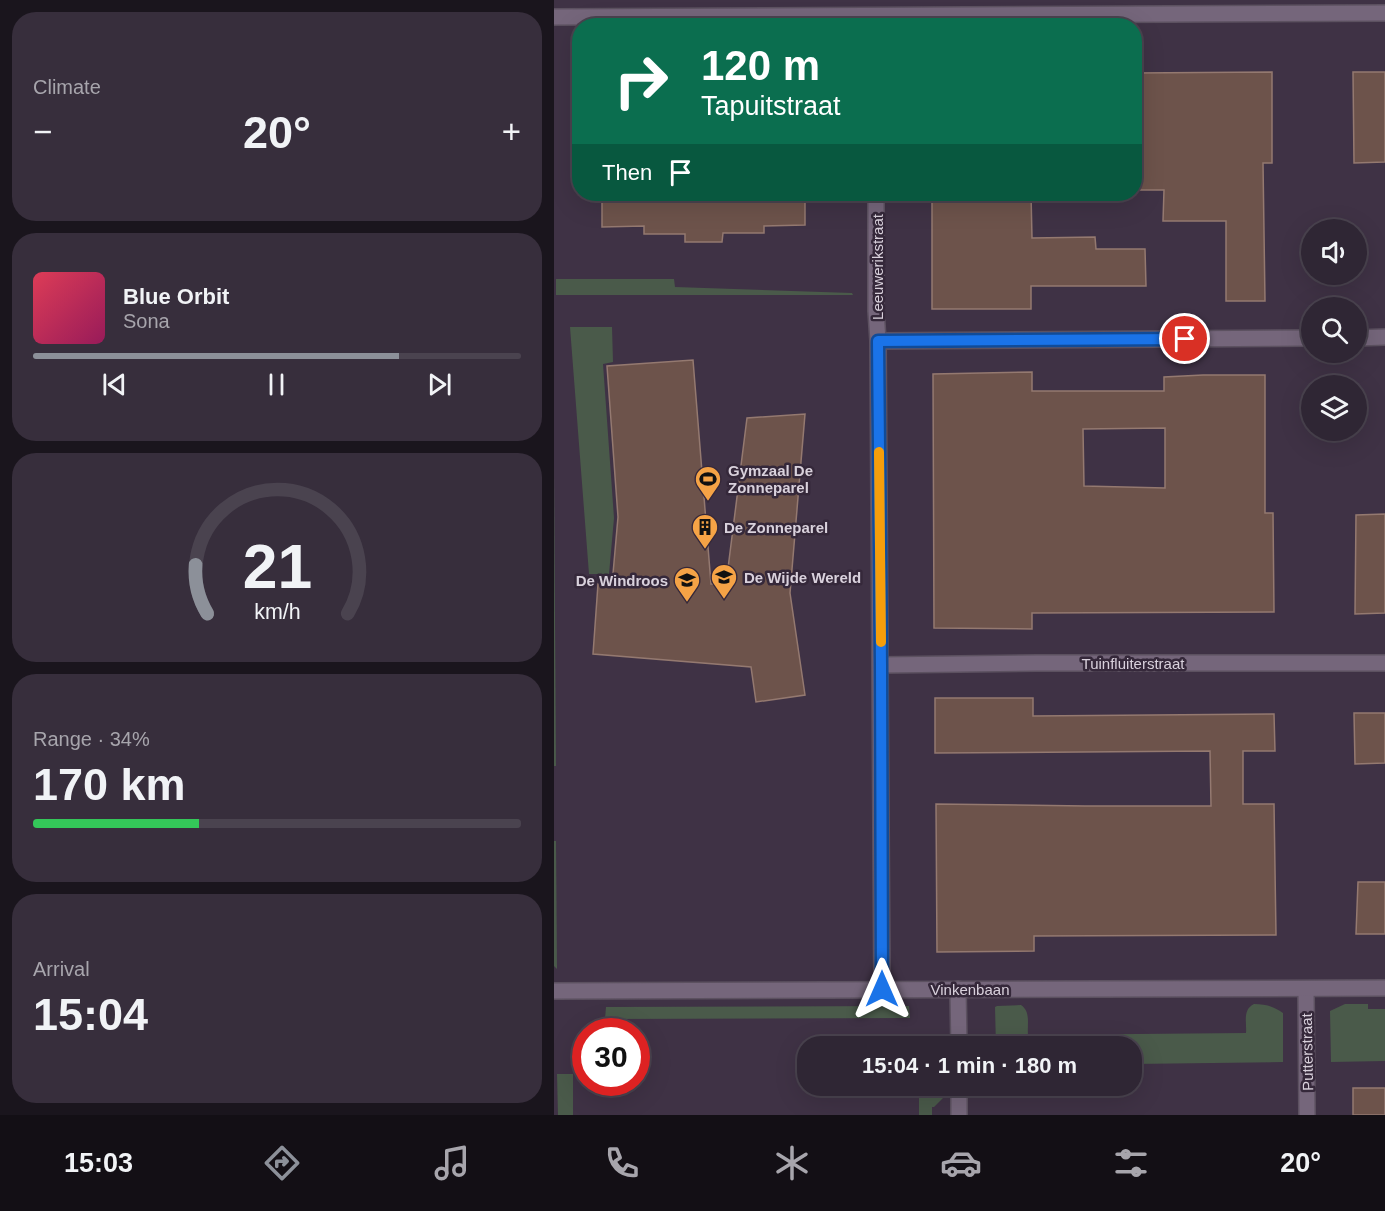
<!DOCTYPE html>
<html lang="en">
<head>
<meta charset="utf-8">
<style>
  body { margin:0; font-family:Arial,sans-serif; background:#372e3c; color:#f1f3f6; height:100vh; display:flex; flex-direction:column; font-size:22px; white-space:nowrap }
  * { box-sizing:border-box; margin:0 }
  p { font-size:20px; color:#a7a5ac }
  .icon { flex:none; width:33px; height:33px; fill:none; stroke:currentColor; stroke-width:2; stroke-linecap:round; stroke-linejoin:round }
  .map { position:relative; flex:1; overflow:hidden }
  .details { display:flex; flex-direction:column; gap:12px; padding:12px; background:#1a151d; width:554px }
  .details>* { flex:none }
  .top-card { position:absolute; left:18px; top:18px; width:570px; height:183px; border-radius:24px; box-shadow:0 6px 24px #0002,0 0 0 2px #4a434f; background:#0b6e4f; color:#fff; overflow:hidden }
  .buttons { position:absolute; left:747px; top:219px; display:grid; gap:12px }
  .buttons a { display:grid; place-items:center; width:66px; height:66px; border-radius:50%; background:#2f2634; box-shadow:0 6px 24px #0002,0 0 0 2px #4a434f; font-size:30px }
  .speed { position:absolute; left:18px; top:1018px; display:flex; gap:12px; font-size:30px; font-weight:700; text-align:center }
  .speed>* { display:grid; place-content:center; width:78px; height:78px; border-radius:50%; background:#2f2634; box-shadow:0 6px 24px #0002,0 0 0 2px #4a434f; line-height:1 }
  .speed .limit { border:9px solid #d22; background:#fff; color:#111 }
  .pin { position:absolute; display:grid; place-items:center; width:51px; height:51px; color:#fff; margin:-26px; border:3px solid #fff; border-radius:50%; box-shadow:0 2px 6px #0007 }
  .me { position:absolute; width:66px; margin:-33px; rotate:0deg; stroke-linejoin:round; filter:drop-shadow(0 0 4px #0008) }
  .turn { display:flex; align-items:center; gap:21px; height:126px; padding:0 30px; font-size:27px }
  .turn .icon { width:78px; height:78px; stroke-width:2.5 }
  .turn b { display:block; font-size:42px; line-height:51px }
  .then { display:flex; align-items:center; height:57px; padding:0 30px; background:#0003; gap:12px; font-size:22px }
  .big { font-size:45px; font-weight:700; line-height:1.1 }
  .details .tile { flex:1; display:flex; flex-direction:column; justify-content:center; gap:9px; min-width:0; padding:0 21px; border-radius:24px; background:#372e3c }
  .details .dial { align-items:center; gap:0 }
  .dial svg { height:156px; overflow:visible; fill:none; stroke:#4a434f; stroke-width:7; stroke-linecap:round; text-anchor:middle }
  .dial text { fill:#f1f3f6; stroke:none }
  .song { display:flex; align-items:center; gap:18px }
  .cover { width:72px; height:72px; border-radius:9px; background:linear-gradient(135deg,hsl(350 70% 55%),hsl(330 70% 35%)) }
  .played { height:6px; border-radius:3px; background:linear-gradient(90deg,#8c9099 75%,#4a434f 75%) }
  .keys { display:flex; justify-content:space-around; direction:ltr }
  .heat { display:flex; justify-content:space-between; align-items:center; font-size:33px; direction:ltr }
  .charge { height:9px; border-radius:4px; background:linear-gradient(90deg,#34c759 34%,#4a434f 0) }
  .trip { position:absolute; left:243px; top:1036px; width:345px; height:60px; border-radius:24px; background:#2f2634; box-shadow:0 6px 24px #0002,0 0 0 2px #4a434f; font-weight:700; line-height:60px; text-align:center }
  .menu { display:flex; height:96px; justify-content:space-around; align-items:center; background:#130f15; color:#a7a5ac }
  .menu .icon { width:42px; height:42px }
  .menu .active { color:#8c9099 }
  .menu b { font-size:27px; color:#f1f3f6 }
  main { display:flex; flex:1; min-height:0 }
  .map>svg:first-child { display:block }
</style>
</head>
<body>
<main>
<section class="details">
<div class="tile"><p>Climate</p>
<div class="heat"><a>−</a><b class="big">20°</b><a>+</a></div>
</div>
<div class="tile">
<div class="song"><i class="cover"></i><div><b>Blue Orbit</b><p>Sona</p></div></div>
<div class="played"></div>
<div class="keys"><svg class="icon" aria-label="previous" viewBox="0 0 24 24"><path d="M18 5L8 12l10 7zM5 5v14"/></svg><svg class="icon" aria-label="pause" viewBox="0 0 24 24"><path d="M8 5v14M16 5v14"/></svg><svg class="icon" aria-label="next" viewBox="0 0 24 24"><path d="M6 5l10 7-10 7zM19 5v14"/></svg></div>
</div>
<div class="tile dial"><svg viewBox="0 0 100 80">
<path d="M14 69A42 42 0 1 1 86 69"/>
<path d="M14 69A42 42 0 0 1 8 44" stroke="#8c9099"/>
<text x="50" y="56" font-size="32" font-weight="700">21</text>
<text x="50" y="72" font-size="11">km/h</text>
</svg></div>
<div class="tile"><p>Range · 34%</p><b class="big">170 km</b><div class="charge"></div></div>
<div class="tile"><p>Arrival</p><b class="big">15:04</b></div>
</section>
<div class="map">
<svg width="832" height="1115" viewBox="0 0 832 1115">
  <rect width="100%" height="100%" fill="#3f3245"/>
  <g fill="#4a5a4a">
    <path d="M2 279H120L121 287 298 293 299 295H2Z"/>
    <path d="M16 327H58L59 362 49 364 60 518 55 574H35Z"/>
    <path d="M0 465 2 766H0Z"/>
    <path d="M0 841H2L3 969 0 966Z"/>
    <path d="M700 1004C711 1004 719 1006 729 1013V1062L578 1064V1047H442L441 1007 443 1006 467 1005C477 1012 473 1024 474 1035L692 1033C693 1023 688 1010 700 1004Z"/>
    <path d="M791 1004H814V1009H831V1061L777 1062 776 1011Z"/>
    <path d="M355 1006 356 1018 51 1019 52 1007Z"/>
    <path d="M3 1074H19V1115H4Z"/>
    <path d="M365 1091H381L386 1097H389V1098L380 1107H378V1115H365Z"/>
  </g>
  <g fill="#6d534b" stroke="#947970" stroke-width="1.5" fill-rule="evenodd">
    <path d="M718 72V163H709L711 301H672V221H609L610 190H580V73Z"/>
    <path d="M799 72H831V162L800 163Z"/>
    <path d="M48 194H251V225L210 226V233H169L168 242H131V234H90V226L48 227Z"/>
    <path d="M378 194H477L478 238 541 237 542 249H591L592 286H477V309H378Z"/>
    <path d="M139 360 157 584H172L193 418 251 414 236 593 251 695 202 702 197 667 39 654 44 584 58 585 64 517 53 366Z"/>
    <path d="M478 372V391H610V377L649 375H711V513H719L720 612 478 613V629L380 628 379 374ZM611 428V488L530 486 529 429Z"/>
    <path d="M831 514V613L801 614 802 515Z"/>
    <path d="M381 698H479V716L720 714 721 751H689V804H720L722 935 480 936V951L383 952 382 804 531 806H657L656 751 381 753Z"/>
    <path d="M800 713H831V763L801 764Z"/>
    <path d="M804 882H831V934H802Z"/>
    <rect x="799" y="1088" width="32" height="27"/>
  </g>
  <g fill="none" stroke-linecap="round" stroke-linejoin="round">
    <g stroke="#5c5160" stroke-width="18">
      <g id="minor">
        <path d="M0 17 832 13"/>
        <path d="M322 194V311L324 341 328 989"/>
        <path d="M802 338 832 337"/>
        <path d="M324 341 758 338"/>
        <path d="M327 665 483 663H832"/>
        <path d="M404 989 405 1047"/>
        <path d="M752 989 753 1115"/>
        <path d="M0 991 832 988"/>
        <path d="M405 1086V1115"/>
      </g>
    </g>
    <use href="#minor" stroke="#75667b" stroke-width="15"/>
  </g>
  <g fill="none" stroke-linecap="round" stroke-linejoin="round">
    <g stroke="#114b97" stroke-width="15">
      <path id="route" d="M328 989 327 665 324 341 631 339"/>
    </g>
    <use href="#route" stroke="#1a73e8" stroke-width="10"/>
    <path stroke="#f59e0b" stroke-width="10" d="M325 452 327 642"/>
  </g>
  <defs>
    <g id="stadium-pin" transform="scale(1.35)"><path d="M0 17L-7.5 6A9.5 9.5 0 1 1 7.5 6Z" fill="#f5a346" stroke="#35283a"/><path d="M0-5a6.5 5 0 1 0 0 10a6.5 5 0 1 0 0-10ZM-3.5-1.8h7v3.6h-7Z" fill="#111"/></g>
    <g id="building-pin" transform="scale(1.35)"><path d="M0 17L-7.5 6A9.5 9.5 0 1 1 7.5 6Z" fill="#f5a346" stroke="#35283a"/><path d="M-4-6H4V6H1V3H-1V6H-4ZM-2.5-4.3h1.7v1.8h-1.7ZM.8-4.3h1.7v1.8H.8ZM-2.5-1h1.7V.8h-1.7ZM.8-1h1.7V.8H.8Z" fill="#111"/></g>
    <g id="school-pin" transform="scale(1.35)"><path d="M0 17L-7.5 6A9.5 9.5 0 1 1 7.5 6Z" fill="#f5a346" stroke="#35283a"/><path d="M0-5L7-2L0 1L-7-2ZM-4 1L0 2.5L4 1V4Q0 6-4 4Z" fill="#111"/></g>
  </defs>
  <g fill-rule="evenodd">
    <use href="#stadium-pin" x="154" y="479"/>
    <use href="#building-pin" x="151" y="527"/>
    <use href="#school-pin" x="170" y="577"/>
    <use href="#school-pin" x="133" y="580"/>
  </g>
  <g text-anchor="middle" dominant-baseline="central" stroke-width="5" stroke-linejoin="round" paint-order="stroke">
    <g font-size="15" fill="#d9d1dc" stroke="#35283a">
      <text transform="translate(323 267) rotate(-90)">Leeuwerikstraat</text>
      <text x="579" y="663">Tuinfluiterstraat</text>
      <text x="416" y="989">Vinkenbaan</text>
      <text transform="translate(753 1052) rotate(-91)">Putterstraat</text>
    </g>
    <g font-size="15" font-weight="bold" fill="#d9d1dc" stroke="#35283a" text-anchor="start">
      <text x="174" y="470">Gymzaal De<tspan x="174" dy="17">Zonneparel</tspan></text>
      <text x="170" y="527">De Zonneparel</text>
      <text x="190" y="577">De Wijde Wereld</text>
      <text x="114" y="580" text-anchor="end">De Windroos</text>
    </g>
  </g>
</svg>
<div class="buttons">
<a><svg class="icon" aria-label="sound" viewBox="0 0 24 24"><path d="M4 9h4l5-4v14l-5-4H4zM17 9q2 3 0 6"/></svg></a>
<a><svg class="icon" aria-label="search" viewBox="0 0 24 24"><circle cx="10" cy="10" r="6"/><path d="M15 15l6 6"/></svg></a>
<a><svg class="icon" aria-label="layers" viewBox="0 0 24 24"><path d="M12 4l9 5-9 5-9-5zM3 14l9 5 9-5"/></svg></a>
</div>
<div class="speed"><div class="limit">30</div></div>
<div class="pin" style="left:631px;top:339px;background:#d93025"><svg class="icon" aria-label="arrive" viewBox="0 0 24 24"><path d="M6 21V4h12l-3 4 3 4H6"/></svg></div>
<svg class="me" style="left:328px;top:989px" viewBox="-20 -20 40 40"><path d="M0-17L14 15 0 8-14 15z" fill="#1a73e8" stroke="#fff" stroke-width="4"/></svg>
<div class="trip">15:04 · 1 min · 180 m</div>
<div class="top-card">
<div class="turn"><svg class="icon" aria-label="right" viewBox="0 0 24 24"><path d="M7 20v-9h11M14 6l5 5-5 5"/></svg><div><b>120 m</b>Tapuitstraat</div></div>
<div class="then">Then<svg class="icon" aria-label="arrive" viewBox="0 0 24 24"><path d="M6 21V4h12l-3 4 3 4H6"/></svg></div>
</div>
</div>
</main>
<nav class="menu">
<b>15:03</b>
<svg class="icon active" aria-label="directions" viewBox="0 0 24 24"><path d="M12 3l9 9-9 9-9-9zM9 14v-3h6M13 9l2 2-2 2"/></svg>
<svg class="icon" aria-label="music" viewBox="0 0 24 24"><path d="M9 18V5l10-2v13"/><circle cx="6" cy="18" r="3"/><circle cx="16" cy="16" r="3"/></svg>
<svg class="icon" aria-label="phone" viewBox="0 0 24 24"><path d="M5 4h4l2 5-3 2q2 4 5 5l2-3 5 2v4C11 20 4 13 5 4z"/></svg>
<svg class="icon" aria-label="climate" viewBox="0 0 24 24"><path d="M12 3v18M4 7l16 10M4 17L20 7"/></svg>
<svg class="icon" aria-label="car" viewBox="0 0 24 24"><path d="M5 17H2v-5l4-1 3-4h7l3 4 3 1v5h-3M9 17h6M6 11h13"/><circle cx="7" cy="17" r="2"/><circle cx="17" cy="17" r="2"/></svg>
<svg class="icon" aria-label="filters" viewBox="0 0 24 24"><path d="M4 7h16M4 17h16"/><circle cx="9" cy="7" r="2"/><circle cx="15" cy="17" r="2"/></svg>
<b>20°</b>
</nav>
</body>
</html>
